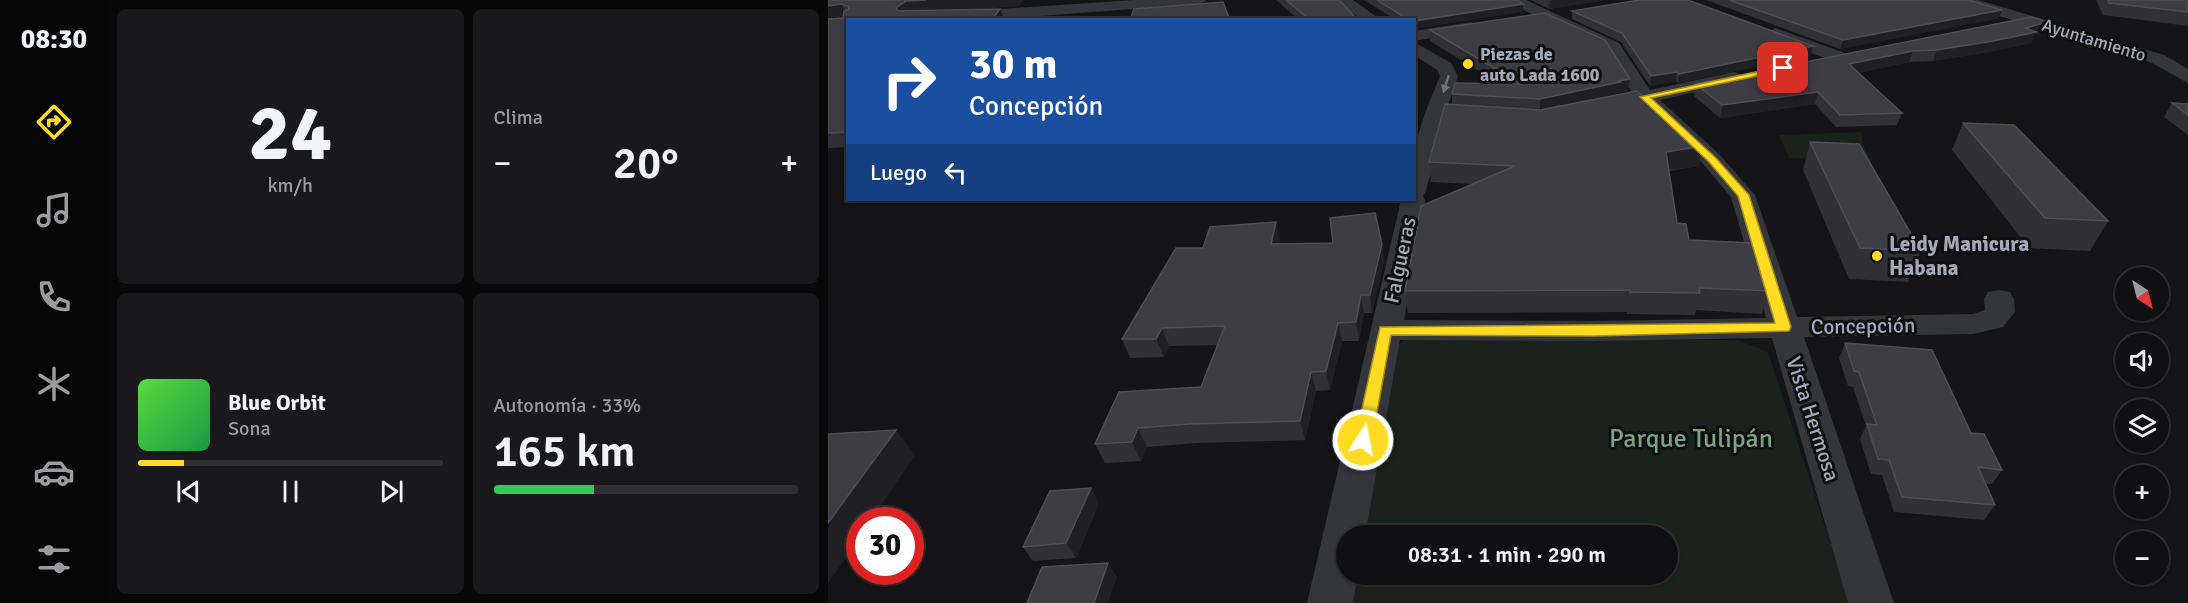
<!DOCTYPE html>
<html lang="es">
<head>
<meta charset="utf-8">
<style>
  body { margin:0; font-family:Signika,sans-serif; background:#19181a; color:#f1f3f6; height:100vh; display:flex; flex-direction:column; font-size:22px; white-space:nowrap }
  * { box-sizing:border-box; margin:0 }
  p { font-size:20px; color:#9c9c9f }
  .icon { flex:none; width:33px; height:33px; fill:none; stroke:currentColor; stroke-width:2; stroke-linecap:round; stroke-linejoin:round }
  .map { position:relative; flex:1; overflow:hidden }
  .panel { display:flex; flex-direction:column; gap:9px; padding:9px; background:#090809; width:720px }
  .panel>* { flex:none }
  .hud { position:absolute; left:18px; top:18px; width:570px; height:183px; border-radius:0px; box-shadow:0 2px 4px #0004,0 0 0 2px #302f31; background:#1a4fa0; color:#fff; overflow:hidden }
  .needle { width:39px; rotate:145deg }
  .buttons { position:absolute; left:1287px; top:267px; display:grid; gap:12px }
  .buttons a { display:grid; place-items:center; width:54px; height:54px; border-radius:50%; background:#100f11; box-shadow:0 2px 4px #0004,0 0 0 2px #302f31; font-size:30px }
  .speed { position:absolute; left:18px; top:507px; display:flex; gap:12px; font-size:30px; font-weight:700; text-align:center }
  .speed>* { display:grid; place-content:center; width:78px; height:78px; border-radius:50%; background:#100f11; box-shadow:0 2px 4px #0004,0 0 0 2px #302f31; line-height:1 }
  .speed .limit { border:9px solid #d22; background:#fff; color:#111 }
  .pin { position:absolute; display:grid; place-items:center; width:51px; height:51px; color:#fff; margin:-26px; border-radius:12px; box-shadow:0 3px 9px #0006 }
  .me { position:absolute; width:66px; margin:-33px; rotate:11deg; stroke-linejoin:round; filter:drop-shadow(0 0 4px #0008) }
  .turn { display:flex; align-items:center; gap:21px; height:126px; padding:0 24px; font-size:27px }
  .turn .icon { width:78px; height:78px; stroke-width:2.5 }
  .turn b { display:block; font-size:42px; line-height:51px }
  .then { display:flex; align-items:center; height:57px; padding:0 24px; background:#0003; gap:12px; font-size:22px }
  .big { font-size:45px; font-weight:600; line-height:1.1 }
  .panel .card { flex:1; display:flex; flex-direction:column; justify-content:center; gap:9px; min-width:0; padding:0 21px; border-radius:9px; background:#19181a }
  .panel .dial { align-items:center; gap:0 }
  .dial b { font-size:78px; line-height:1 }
  .song { display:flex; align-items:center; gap:18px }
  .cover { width:72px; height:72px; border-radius:9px; background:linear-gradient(135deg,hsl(110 70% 55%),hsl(140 70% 35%)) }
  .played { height:6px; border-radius:3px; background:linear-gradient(90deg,#ffdb24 15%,#302f31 15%) }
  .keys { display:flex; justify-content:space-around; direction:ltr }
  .heat { display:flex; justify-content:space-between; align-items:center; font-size:33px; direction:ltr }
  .charge { height:9px; border-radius:4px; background:linear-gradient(90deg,#34c759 33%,#302f31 0) }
  .panel .tiles { flex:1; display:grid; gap:9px; grid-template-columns:repeat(2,1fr) }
  .trip { position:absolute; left:508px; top:525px; width:342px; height:60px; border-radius:30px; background:#100f11; box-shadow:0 2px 4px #0004,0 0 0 2px #302f31; font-weight:600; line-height:60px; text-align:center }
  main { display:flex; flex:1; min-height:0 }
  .dock { display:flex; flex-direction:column; width:108px; justify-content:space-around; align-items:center; background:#060607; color:#9c9c9f }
  .dock .icon { width:42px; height:42px }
  .dock .on { color:#ffdb24 }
  .dock b { font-size:27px; color:#f1f3f6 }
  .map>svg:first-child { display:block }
</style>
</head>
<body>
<main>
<nav class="dock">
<b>08:30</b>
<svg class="icon on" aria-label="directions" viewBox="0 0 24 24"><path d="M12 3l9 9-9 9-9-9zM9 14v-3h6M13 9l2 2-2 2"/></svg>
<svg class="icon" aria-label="music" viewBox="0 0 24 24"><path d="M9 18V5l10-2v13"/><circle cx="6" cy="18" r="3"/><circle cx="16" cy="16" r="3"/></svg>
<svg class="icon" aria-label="phone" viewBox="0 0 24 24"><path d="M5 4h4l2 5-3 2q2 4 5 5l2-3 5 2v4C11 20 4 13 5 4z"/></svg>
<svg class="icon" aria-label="climate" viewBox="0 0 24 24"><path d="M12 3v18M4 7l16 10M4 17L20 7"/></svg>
<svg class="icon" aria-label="car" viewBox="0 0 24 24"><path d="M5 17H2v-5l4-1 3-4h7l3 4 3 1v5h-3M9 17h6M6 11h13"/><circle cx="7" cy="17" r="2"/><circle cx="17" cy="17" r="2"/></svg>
<svg class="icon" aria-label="filters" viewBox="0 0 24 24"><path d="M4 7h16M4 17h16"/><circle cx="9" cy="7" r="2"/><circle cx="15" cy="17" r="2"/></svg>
</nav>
<section class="panel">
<div class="tiles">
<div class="card dial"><b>24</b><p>km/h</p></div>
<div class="card"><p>Clima</p>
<div class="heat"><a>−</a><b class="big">20°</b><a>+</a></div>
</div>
<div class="card">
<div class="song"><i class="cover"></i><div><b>Blue Orbit</b><p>Sona</p></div></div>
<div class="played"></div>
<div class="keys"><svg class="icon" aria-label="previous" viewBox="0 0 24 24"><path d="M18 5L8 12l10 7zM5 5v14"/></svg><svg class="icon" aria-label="pause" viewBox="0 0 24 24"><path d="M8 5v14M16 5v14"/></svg><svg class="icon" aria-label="next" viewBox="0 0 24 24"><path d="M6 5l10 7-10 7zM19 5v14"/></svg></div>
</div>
<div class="card"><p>Autonomía · 33%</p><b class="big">165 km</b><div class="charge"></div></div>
</div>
</section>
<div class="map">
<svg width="1360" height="603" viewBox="0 0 1360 603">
  <rect width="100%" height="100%" fill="#151417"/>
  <g fill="#1a221d">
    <path d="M1033 132 1035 144 1043 161 961 158 951 135Z"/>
    <path d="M577 340H909L940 352 1022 603H525V575L840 574V536L531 535 564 349Z"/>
  </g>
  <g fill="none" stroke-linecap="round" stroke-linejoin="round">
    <g fill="#35353c" fill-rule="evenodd">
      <path d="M306 0H379L372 4 159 20H76L84 15Z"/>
      <path d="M508 0H525L553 20H534Z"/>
      <path d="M679 0H698L791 43 822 90 906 72 913 74 915 78 913 82 832 100 892 155 927 195 969 317 1145 314 1157 310 1156 299 1160 292 1171 290 1182 292 1186 299 1187 312 1175 327 1145 334 976 337 1066 603H1020L944 338 767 341 572 340 537 536H519V574H530L525 603H479L573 200H586V148L597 113 612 76 609 70 586 55V42L623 63 630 76 619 108 662 113 665 117 662 121 655 123 616 120 598 191 595 196 597 200 576 320 767 321 938 318 903 197 876 165 813 104 803 106 796 104 793 100 796 96 805 94 778 50 681 3Z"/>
      <path d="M1127 0H1150L1336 55 1360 69V83L1324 63 1129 3Z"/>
      <path d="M643 22 651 27 649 30 586 41V31Z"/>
      <path d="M947 28 1017 53 1020 57 1017 61H1005L941 37 939 33Z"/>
    </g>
  </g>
  <g fill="#313035">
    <path d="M0 0H195L190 6 128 10 172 9 177 20H20V147L0 148V19L15 18V16L0 18Z"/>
    <path d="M448 0H511L530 20H471Z"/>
    <path d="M536 0H689L695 4V12L586 20H568Z"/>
    <path d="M703 0H777L721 9Z"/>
    <path d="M878 0H1140L1171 18 1012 49Z"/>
    <path d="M1268 0H1360V26L1275 15Z"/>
    <path d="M744 11 985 46 983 55 850 83 848 81 822 86 793 42 744 19Z"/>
    <path d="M1203 17 1216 32 1206 35 1203 43 1160 52 1105 61 1081 62 1030 73 1074 113 1069 125 1008 127 987 104 892 118 866 96 868 84Z"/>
    <path d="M602 30 802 79 800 91 791 93V94L874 146 871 166 841 171 849 223 861 240 941 291 934 314 868 310 867 315 799 314V312L580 313 577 291 645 184 603 182 601 162 624 105V94L672 84 602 41Z"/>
    <path d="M1344 103 1360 104V135L1336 117Z"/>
    <path d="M1135 123 1280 221 1262 251 1201 248 1124 150Z"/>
    <path d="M982 142 1093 251 1080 282 1021 279 975 170Z"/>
    <path d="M452 239 451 244H554L556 262 544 313H536L531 341H514L502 390 488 391 477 440 369 443 319 447 313 461 277 463 267 444 373 387 390 345 341 346 336 357 302 358 294 339 375 248Z"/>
    <path d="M1017 343 1143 433 1174 470 1164 484H1157L1167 505 1156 520 1066 512 1054 475 1043 474 1032 439 1038 426 1025 387 1020 386 1011 358Z"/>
    <path d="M271 503 248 558 205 561 195 547Z"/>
  </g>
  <g fill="#201f23">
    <path d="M98 0H195L190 6 84 13 74 20 68 8 78 1Z"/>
    <path d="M726 0H777L721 9 722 1Z"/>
    <path d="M13 4 20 16 0 18V6Z"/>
    <path d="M695 4V12L586 29V21Z"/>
    <path d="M172 9 177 20H165V18Z"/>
    <path d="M1174 10 1171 18 1012 49 1015 40Z"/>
    <path d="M1220 22 1216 32 1206 35 1203 43 1160 52 1105 61 1109 50Z"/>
    <path d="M985 46 983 55 850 83 851 74Z"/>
    <path d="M1085 51 1081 62 1018 76 1021 64Z"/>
    <path d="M849 72 848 81 822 86 823 76Z"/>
    <path d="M802 79 800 91 791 93V95L712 112V99Z"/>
    <path d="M990 92 987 104 892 118 894 105Z"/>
    <path d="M874 146 871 166 835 171 838 152Z"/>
    <path d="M448 222 452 239 447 261 443 244Z"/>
    <path d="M554 244 556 262 544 313 542 295Z"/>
    <path d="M533 295 536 313 531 341 528 322Z"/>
    <path d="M510 323 514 341 502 390 498 371Z"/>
    <path d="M334 328 341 346 336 357 328 339Z"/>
    <path d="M483 372 488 391 477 440 472 421Z"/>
    <path d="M310 428 319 447 313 461 304 442Z"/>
    <path d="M68 430 87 455 43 520H32V537L0 583V523Z"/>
    <path d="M263 488 271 503 248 558 238 543Z"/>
    <path d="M280 563 289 577 280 603H266Z"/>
  </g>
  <g fill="#3d3d43" stroke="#4e4e55" stroke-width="1.5">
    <path d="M0 0H98L78 1 68 8 70 11 172 9 165 18H154L153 20H20V132L0 133V19L15 18 16 11 21 9 20 6 13 4 0 6Z"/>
    <path d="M458 0H511L530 20H482Z"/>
    <path d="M549 0H689L695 4 586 21V20H581Z"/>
    <path d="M811 0H860L985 46 851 74 849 72 823 76 794 33 744 11Z"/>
    <path d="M901 0H1140L1174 10 1015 40Z"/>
    <path d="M1280 0H1360V12L1281 3Z"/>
    <path d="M395 2 402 20H302L306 9Z"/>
    <path d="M717 13 777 40 802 79 790 81 792 82 712 99 624 94 627 83 693 84 602 30Z"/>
    <path d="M1203 17 1220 22 1197 28 1208 32 1165 41 1109 50 1085 51 1021 64 1074 113 1012 115 990 92 894 105 868 84Z"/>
    <path d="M809 91 874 146 838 152 849 223 858 224 861 240 925 243 941 291 871 288 872 293 802 292V290L577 291 593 206 687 166 601 162 617 104 712 110Z"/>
    <path d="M1344 103 1360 104V115Z"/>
    <path d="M1135 123 1186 125 1280 221 1217 218Z"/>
    <path d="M982 142 1031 144 1093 251 1032 248Z"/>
    <path d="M547 213 554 244 542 295H533L528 322 510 323 498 371 483 372 472 421 361 424 310 428 304 442 267 444 291 392 373 387 397 326 334 328 328 339H294L348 248H375L382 227 448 222 443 244 505 243 502 218Z"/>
    <path d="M1017 343 1104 350 1143 433 1156 434 1174 470 1150 467 1167 505 1074 497 1061 460 1050 459 1039 424 1049 425 1031 372 1026 371Z"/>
    <path d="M68 430 0 523V434Z"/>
    <path d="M263 488 238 543 195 547 222 491Z"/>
    <path d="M280 563 266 603H199L214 567Z"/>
  </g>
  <defs><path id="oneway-solid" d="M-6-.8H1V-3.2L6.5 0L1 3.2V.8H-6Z" transform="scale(1.5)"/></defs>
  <use fill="#737480" href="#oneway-solid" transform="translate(618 84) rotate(108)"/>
  <path fill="#ffdb24" stroke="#a68e17" stroke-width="1.5" d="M955 66H958V70L823 98 888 158 921 195 963 327 961 331 767 336 563 335 544 440 541 445 535 447 529 445 527 440 552 327 947 323 910 196 881 162 812 97Z"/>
  <g fill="#ffdb24" stroke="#101012" stroke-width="2">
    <circle cx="640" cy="64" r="6"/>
    <circle cx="1049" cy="256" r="6"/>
  </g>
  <g text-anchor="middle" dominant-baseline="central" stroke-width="6" stroke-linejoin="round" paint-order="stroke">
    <g font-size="18" fill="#a5a8b8" stroke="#101012">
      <text transform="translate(1266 40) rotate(17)">Ayuntamiento</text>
    </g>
    <g font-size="18" font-weight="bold" fill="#a5a8b8" stroke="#101012" text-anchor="start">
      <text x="652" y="54">Piezas de<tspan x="652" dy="21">auto Lada 1600</tspan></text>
    </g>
    <g font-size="21" font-weight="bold" fill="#a5a8b8" stroke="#101012" text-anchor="start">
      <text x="1061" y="244">Leidy Manicura<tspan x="1061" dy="24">Habana</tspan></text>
    </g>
    <g font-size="21" fill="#a5a8b8" stroke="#101012">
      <text transform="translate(572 260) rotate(-78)">Falgueras</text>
      <text transform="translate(1035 326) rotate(-1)">Concepción</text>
      <text transform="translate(985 419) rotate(72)">Vista Hermosa</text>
    </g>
    <g font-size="26" fill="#7aa584" stroke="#101012">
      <text x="863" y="439">Parque Tulipán</text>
    </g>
  </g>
</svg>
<div class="buttons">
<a><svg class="needle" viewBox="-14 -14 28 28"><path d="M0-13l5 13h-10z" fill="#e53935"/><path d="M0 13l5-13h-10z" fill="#9c9c9f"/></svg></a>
<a><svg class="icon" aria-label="sound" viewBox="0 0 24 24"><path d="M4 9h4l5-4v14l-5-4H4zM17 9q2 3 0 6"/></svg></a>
<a><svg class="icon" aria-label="layers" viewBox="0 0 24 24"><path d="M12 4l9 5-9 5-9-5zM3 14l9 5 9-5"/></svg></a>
<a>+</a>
<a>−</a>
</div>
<div class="speed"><div class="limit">30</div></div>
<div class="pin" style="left:955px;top:68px;background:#d93025"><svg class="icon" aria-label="arrive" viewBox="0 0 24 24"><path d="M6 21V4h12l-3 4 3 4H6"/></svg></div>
<svg class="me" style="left:535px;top:440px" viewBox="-20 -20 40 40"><circle r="17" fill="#ffdb24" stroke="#fff" stroke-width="3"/><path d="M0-11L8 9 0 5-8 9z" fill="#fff"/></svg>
<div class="trip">08:31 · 1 min · 290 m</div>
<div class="hud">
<div class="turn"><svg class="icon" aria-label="right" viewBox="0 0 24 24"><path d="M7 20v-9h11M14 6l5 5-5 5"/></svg><div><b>30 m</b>Concepción</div></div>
<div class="then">Luego<svg class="icon" aria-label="left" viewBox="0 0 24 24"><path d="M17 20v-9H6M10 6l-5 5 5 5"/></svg></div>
</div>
</div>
</main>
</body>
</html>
